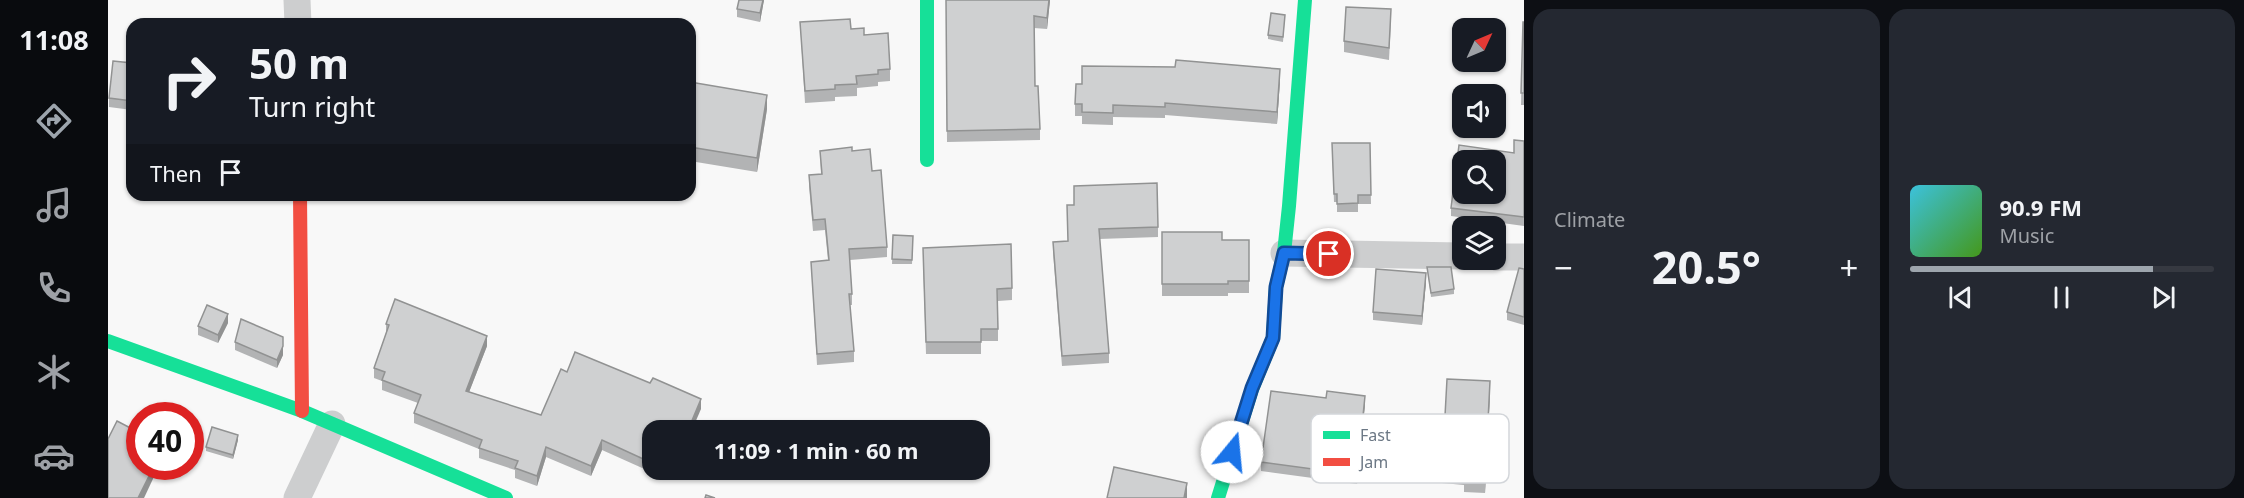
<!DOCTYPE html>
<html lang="en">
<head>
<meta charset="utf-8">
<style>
  body { margin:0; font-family:"Noto Sans",sans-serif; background:#242831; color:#f1f3f6; height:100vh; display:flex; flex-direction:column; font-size:22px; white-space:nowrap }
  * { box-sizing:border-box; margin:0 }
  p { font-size:20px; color:#9ea1a6 }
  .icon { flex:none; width:33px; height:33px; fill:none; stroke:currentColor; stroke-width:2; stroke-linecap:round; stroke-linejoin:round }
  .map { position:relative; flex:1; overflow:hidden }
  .details { display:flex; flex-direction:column; gap:9px; padding:9px; background:#0d0f14; width:720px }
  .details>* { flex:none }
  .guide { position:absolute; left:18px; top:18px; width:570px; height:183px; border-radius:18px; box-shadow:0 2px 4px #0004; background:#171b24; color:#f1f3f6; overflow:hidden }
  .needle { width:39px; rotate:46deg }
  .controls { position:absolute; left:1344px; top:18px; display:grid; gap:12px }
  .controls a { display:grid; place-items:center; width:54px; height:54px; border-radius:12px; background:#171b24; box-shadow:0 2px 4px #0004; font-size:30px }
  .speed { position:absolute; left:18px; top:402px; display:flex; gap:12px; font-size:30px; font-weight:700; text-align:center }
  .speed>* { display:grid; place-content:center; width:78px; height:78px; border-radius:50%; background:#171b24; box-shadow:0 2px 4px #0004; line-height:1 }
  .speed .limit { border:9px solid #d22; background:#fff; color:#111 }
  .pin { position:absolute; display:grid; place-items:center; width:51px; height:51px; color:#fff; margin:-26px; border:3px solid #fff; border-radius:50%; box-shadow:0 2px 6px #0007 }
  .me { position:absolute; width:66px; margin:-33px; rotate:17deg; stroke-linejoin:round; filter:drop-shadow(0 0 4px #0008) }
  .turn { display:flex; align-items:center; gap:21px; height:126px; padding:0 24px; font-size:27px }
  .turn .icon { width:78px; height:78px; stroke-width:2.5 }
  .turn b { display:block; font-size:42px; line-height:51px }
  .then { display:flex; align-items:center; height:57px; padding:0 24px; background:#0003; gap:12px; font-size:22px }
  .big { font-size:45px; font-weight:700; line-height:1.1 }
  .details .card { flex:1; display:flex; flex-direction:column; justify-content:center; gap:9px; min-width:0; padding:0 21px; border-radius:18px; background:#242831 }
  .song { display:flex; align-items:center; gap:18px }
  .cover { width:72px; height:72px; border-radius:9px; background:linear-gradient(135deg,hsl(190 70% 55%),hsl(100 70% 35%)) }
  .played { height:6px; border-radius:3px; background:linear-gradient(90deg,#9da5ad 80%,#363941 80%) }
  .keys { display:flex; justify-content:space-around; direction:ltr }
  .heat { display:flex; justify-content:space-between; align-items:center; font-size:33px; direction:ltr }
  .details .tiles { flex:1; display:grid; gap:9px; grid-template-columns:repeat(2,1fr) }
  .trip { position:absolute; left:534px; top:420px; width:348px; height:60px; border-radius:18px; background:#171b24; box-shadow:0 2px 4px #0004; font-weight:700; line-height:60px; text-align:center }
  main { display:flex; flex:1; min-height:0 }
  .tab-bar { display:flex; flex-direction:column; width:108px; justify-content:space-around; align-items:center; background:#090b0e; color:#9ea1a6 }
  .tab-bar .icon { width:42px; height:42px }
  .tab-bar .active { color:#9da5ad }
  .tab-bar b { font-size:27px; color:#f1f3f6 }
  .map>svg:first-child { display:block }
</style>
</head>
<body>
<main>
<nav class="tab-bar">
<b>11:08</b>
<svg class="icon active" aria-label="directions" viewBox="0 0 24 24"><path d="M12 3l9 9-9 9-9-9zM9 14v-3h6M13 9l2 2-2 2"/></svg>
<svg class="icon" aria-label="music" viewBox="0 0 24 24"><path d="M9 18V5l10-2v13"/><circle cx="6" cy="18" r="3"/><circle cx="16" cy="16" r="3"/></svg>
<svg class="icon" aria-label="phone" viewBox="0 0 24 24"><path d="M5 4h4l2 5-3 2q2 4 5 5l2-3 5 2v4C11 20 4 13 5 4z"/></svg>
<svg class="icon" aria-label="climate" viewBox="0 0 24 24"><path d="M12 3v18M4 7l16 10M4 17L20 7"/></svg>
<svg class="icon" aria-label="car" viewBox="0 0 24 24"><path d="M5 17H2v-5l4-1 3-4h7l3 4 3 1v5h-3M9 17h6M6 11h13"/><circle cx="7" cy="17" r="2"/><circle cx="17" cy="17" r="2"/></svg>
</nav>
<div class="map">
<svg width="1416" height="498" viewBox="0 0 1416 498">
  <rect width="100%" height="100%" fill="#f8f8f8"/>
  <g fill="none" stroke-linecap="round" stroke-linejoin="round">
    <g stroke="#cdcecf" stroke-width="27">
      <path d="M189 0 190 24"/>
      <path d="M1176 253 1354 256"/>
      <path d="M1388 257H1416"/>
      <path d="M189 498 224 424"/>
    </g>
    <g stroke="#16e098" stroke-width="14">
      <path d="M819 0V160"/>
      <path d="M0 341 194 411 398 498"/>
      <path d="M1110 498 1144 389 1165 338 1168 287 1176 253 1181 206 1197 0"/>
    </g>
    <path stroke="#f24e42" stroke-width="14" d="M192 195 194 411"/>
  </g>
  <g fill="#b2b3b4">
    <path d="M656 0 652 22 629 17V9Z"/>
    <path d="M838 0H942L939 29 926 28 927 86 932 129V140L839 142Z"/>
    <path d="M1177 15 1175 42 1160 39V35Z"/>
    <path d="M1283 21 1281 60 1236 52V41Z"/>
    <path d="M692 22 743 29 756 35 782 69V81L770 82V86L749 88V96L727 97V101L697 103Z"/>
    <path d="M1415 22H1416V105H1413Z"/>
    <path d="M24 63V110L1 107V98Z"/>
    <path d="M1172 80 1169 124 1057 115V118L1005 117V125L974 124V116H967V104Z"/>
    <path d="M582 82 659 109 649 172 582 161Z"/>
    <path d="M1416 141V226L1343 216V208L1406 153Z"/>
    <path d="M1224 143H1262L1263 204H1250V212H1229V202H1226Z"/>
    <path d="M712 151H744L764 171 779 247V257L742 260 744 294V305H742L746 351V362L709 365 703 262 720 260 717 230 705 231 701 186V175L713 174Z"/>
    <path d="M959 205 1050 227V237L991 239 1001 353V363L954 366 945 252V242L960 241Z"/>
    <path d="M1054 232 1114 240H1141V293H1120V296H1054Z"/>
    <path d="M785 235 805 236 804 264H784Z"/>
    <path d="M815 260 904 288V300L890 301V341H873V354H818Z"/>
    <path d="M1319 267 1346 289V294L1323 297Z"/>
    <path d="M1416 269V325L1399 320V312Z"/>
    <path d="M1318 282 1314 325 1265 320V312Z"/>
    <path d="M120 323 110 343 90 335V326Z"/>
    <path d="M278 324 379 346 361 392 433 415 459 372 593 409 544 430V470H567L565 475 554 471 552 476 494 450 483 476 438 457 429 486 407 478V470L371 458V449L306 423V413L310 403 274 390V381L266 378V368L278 333Z"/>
    <path d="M127 342 175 355 169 368 127 350Z"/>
    <path d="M1382 393 1377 493 1356 492V485L1334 483V471Z"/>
    <path d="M1257 404 1249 484 1153 471V462Z"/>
    <path d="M130 440 125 459 98 451V447Z"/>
  </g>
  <g fill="#919292">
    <path d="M655 0H656L652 22V13Z"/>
    <path d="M941 0H942L939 29V18Z"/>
    <path d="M1172 69V80L1169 124V112Z"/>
    <path d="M659 95V109L649 172V158Z"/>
    <path d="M1318 273V282L1314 325V316Z"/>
    <path d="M120 314V323L110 343V335Z"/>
    <path d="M379 336V346L358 400V391Z"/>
    <path d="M175 346V355L169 368V360Z"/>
    <path d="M1382 381V393L1377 493V481Z"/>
    <path d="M1257 396V404L1249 484V475Z"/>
    <path d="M593 399V409L584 430H580Z"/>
    <path d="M130 435V440L125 459V455Z"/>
    <path d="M494 440V450L483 476V466Z"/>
    <path d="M438 447V457L429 486V476Z"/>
    <path d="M46 466H51L36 498H30Z"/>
    <path d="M1079 483V498H1076Z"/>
  </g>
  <g fill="#cfd0d1" stroke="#919292" stroke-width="1.5" fill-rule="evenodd">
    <path d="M631 0H655L652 13 629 9Z"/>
    <path d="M838 0H941L939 18 926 16 927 86H930L932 129 839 131Z"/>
    <path d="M1238 7 1283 9 1281 48 1236 41Z"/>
    <path d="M1163 13 1177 15 1175 37 1160 35Z"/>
    <path d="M742 19 743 29 756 28V35L780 33 782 69 770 70V74L748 76 749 84 727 85V89L697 91 692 22Z"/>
    <path d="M1415 22H1416V93H1413Z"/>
    <path d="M1068 60 1172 69 1169 112 1057 103V107L1005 105V113L974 112V104H967L968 84H974V66L1067 67Z"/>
    <path d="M5 61 24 63V101L1 98Z"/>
    <path d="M582 82 659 95 649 158 582 147Z"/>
    <path d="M1406 140 1416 141V217L1343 208 1351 145 1406 153ZM1354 160H1388V194H1354Z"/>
    <path d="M1224 143H1262L1263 195H1250V203L1229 204V194H1226Z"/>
    <path d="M744 147V151L762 149 764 171 773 170 779 247 741 249 744 294H741L746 351 709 354 703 262 721 260 717 219 705 220 701 175 714 174 712 151Z"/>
    <path d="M1049 183 1050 227 991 229 1001 353 954 356 945 242 960 241 959 205H966V186Z"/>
    <path d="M1054 232H1114V240H1141V281H1120V284H1054Z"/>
    <path d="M785 235 805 236 804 260 784 259Z"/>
    <path d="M903 244 904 288 889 289 890 329H873V342H818L815 248Z"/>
    <path d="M1319 267H1343L1346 289 1323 293Z"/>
    <path d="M1411 268 1416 269V317L1399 312Z"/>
    <path d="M1268 269 1318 273 1314 316 1265 312Z"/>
    <path d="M287 299 379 336 358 391 433 415 453 369 459 372 467 352 542 383 545 378 593 399 580 430H544V463L494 440 483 466 438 447 429 476 407 468 410 461 371 448 374 440 306 413 313 395 274 380 277 372 266 368 281 325 278 324Z"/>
    <path d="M99 305 120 314 110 335 90 326Z"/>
    <path d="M133 319 175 337V346L169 360 127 342Z"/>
    <path d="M1339 379 1382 381 1377 481 1356 480 1357 473 1334 471Z"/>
    <path d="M1163 391 1218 398 1219 391 1257 396 1249 475 1153 462Z"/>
    <path d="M9 421 32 433V466H46L30 498H0V439Z"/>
    <path d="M104 427 130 435 125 455 98 447Z"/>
    <path d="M1006 467 1079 483 1076 498H999Z"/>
    <path d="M598 495 607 498H597Z"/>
  </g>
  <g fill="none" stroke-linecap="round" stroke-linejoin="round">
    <g stroke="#114b97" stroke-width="15">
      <path id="route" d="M1124 452 1144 388 1165 338 1168 287 1176 253 1221 254"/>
    </g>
    <use href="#route" stroke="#1a73e8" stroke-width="10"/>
  </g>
  <rect x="1203" y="414" width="198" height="69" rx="9" fill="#fff" stroke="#d3d6da" stroke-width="1.5"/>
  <rect x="1215" y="431" width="27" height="8" fill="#16e098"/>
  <rect x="1215" y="458" width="27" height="8" fill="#f24e42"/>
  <g font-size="16" fill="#6c7885">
    <text x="1252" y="441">Fast</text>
    <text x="1252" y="468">Jam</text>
  </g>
</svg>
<div class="controls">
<a><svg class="needle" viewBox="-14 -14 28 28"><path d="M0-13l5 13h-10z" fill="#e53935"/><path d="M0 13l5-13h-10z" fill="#9ea1a6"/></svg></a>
<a><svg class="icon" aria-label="sound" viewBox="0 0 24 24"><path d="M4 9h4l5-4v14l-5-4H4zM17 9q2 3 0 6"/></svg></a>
<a><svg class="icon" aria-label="search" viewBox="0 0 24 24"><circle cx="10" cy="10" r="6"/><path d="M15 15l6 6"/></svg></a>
<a><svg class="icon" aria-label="layers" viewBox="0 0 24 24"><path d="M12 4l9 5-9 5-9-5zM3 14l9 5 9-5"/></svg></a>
</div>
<div class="speed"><div class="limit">40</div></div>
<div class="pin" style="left:1221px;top:254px;background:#d93025"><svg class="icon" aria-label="arrive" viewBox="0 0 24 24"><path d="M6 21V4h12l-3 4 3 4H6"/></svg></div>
<svg class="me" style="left:1124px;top:452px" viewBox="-20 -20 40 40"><circle r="19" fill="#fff"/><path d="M0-13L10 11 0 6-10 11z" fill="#1a73e8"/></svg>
<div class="trip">11:09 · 1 min · 60 m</div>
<div class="guide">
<div class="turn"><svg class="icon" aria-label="right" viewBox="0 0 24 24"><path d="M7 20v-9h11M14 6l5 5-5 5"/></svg><div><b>50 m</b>Turn right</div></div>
<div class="then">Then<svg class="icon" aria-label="arrive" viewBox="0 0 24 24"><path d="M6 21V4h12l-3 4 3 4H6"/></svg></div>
</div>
</div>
<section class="details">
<div class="tiles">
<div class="card"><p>Climate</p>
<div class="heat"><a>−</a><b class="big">20.5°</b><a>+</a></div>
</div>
<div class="card">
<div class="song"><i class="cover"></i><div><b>90.9 FM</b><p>Music</p></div></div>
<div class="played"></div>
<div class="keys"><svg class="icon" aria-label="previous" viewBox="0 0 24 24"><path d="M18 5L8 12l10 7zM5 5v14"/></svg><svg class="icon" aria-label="pause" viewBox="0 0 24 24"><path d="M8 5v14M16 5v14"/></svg><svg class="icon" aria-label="next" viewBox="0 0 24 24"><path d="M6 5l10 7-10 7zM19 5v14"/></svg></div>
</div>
</div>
</section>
</main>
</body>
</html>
